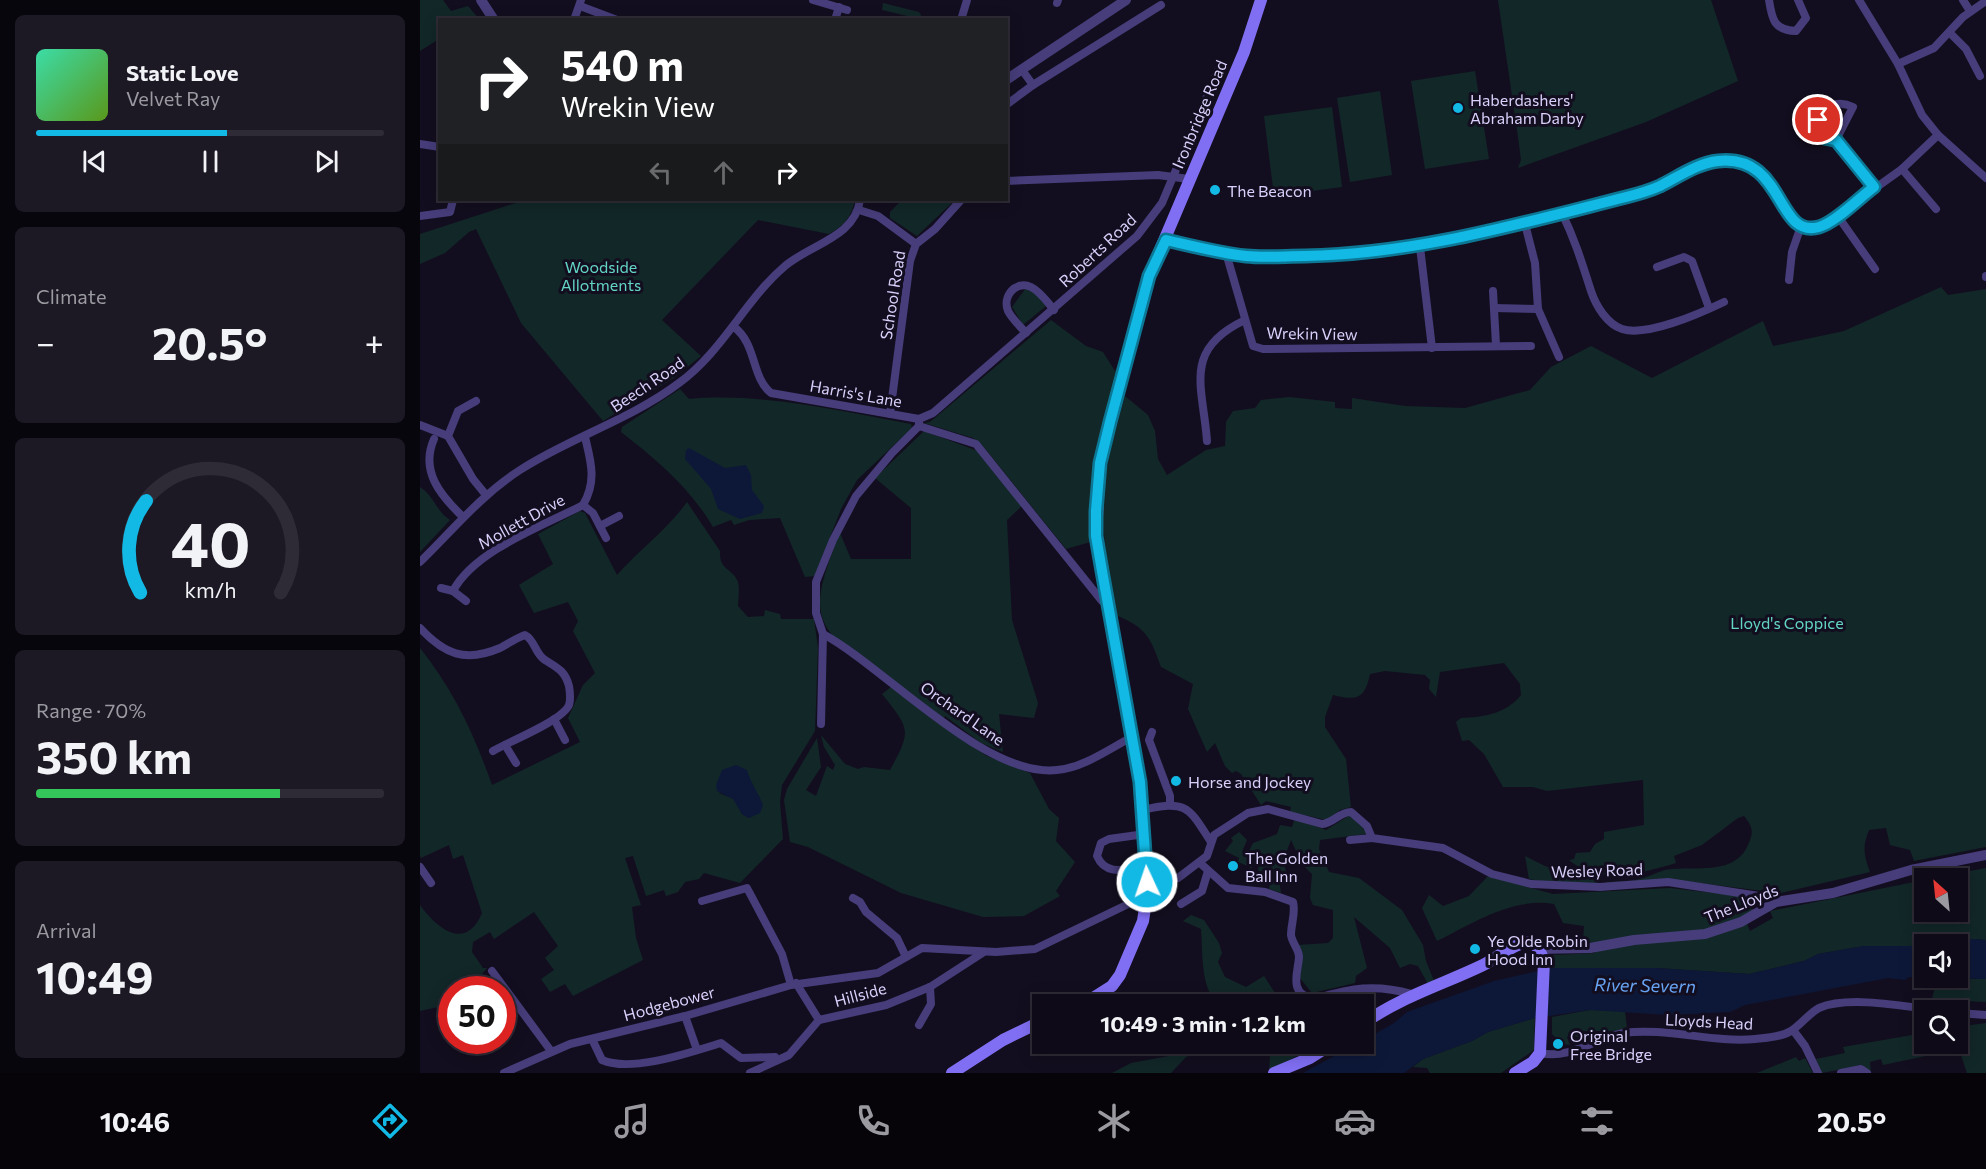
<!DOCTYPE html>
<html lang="en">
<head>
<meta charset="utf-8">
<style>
  body { margin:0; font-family:Commissioner,sans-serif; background:#1c1824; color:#f1f3f6; height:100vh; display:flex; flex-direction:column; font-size:22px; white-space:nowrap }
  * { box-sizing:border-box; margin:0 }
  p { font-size:20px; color:#9b9aa1 }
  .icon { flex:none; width:33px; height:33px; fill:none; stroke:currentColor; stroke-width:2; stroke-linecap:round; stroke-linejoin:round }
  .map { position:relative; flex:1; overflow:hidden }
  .side { display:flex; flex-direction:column; gap:15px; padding:15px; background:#08060d; width:420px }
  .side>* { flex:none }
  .hud { position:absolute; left:18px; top:18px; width:570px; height:183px; border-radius:0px; box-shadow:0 3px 15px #0003,0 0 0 2px #2e2b36; background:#202124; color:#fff; overflow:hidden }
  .needle { width:39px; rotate:333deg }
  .buttons { position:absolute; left:1494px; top:868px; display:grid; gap:12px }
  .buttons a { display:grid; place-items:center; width:54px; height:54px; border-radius:0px; background:#0e0a17; box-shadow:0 3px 15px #0003,0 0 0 2px #2e2b36; font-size:30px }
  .speed { position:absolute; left:18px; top:976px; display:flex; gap:12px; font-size:30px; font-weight:700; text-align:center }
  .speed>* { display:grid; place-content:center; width:78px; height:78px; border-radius:50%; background:#0e0a17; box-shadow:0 3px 15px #0003,0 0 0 2px #2e2b36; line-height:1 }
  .speed .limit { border:9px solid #d22; background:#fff; color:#111 }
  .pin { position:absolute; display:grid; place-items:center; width:51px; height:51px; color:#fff; margin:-26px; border:3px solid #fff; border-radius:50%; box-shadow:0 2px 6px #0007 }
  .me { position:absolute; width:66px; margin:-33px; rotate:357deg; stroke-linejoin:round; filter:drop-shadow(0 0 4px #0008) }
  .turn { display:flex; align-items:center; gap:21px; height:126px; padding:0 24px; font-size:27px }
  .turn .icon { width:78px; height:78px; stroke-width:2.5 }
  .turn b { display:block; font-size:42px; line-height:51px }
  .lanes { display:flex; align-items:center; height:57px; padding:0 24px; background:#0003; justify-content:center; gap:30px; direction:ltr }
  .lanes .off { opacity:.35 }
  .big { font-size:45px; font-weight:700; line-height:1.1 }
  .side .widget { flex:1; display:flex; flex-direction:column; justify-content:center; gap:9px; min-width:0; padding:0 21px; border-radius:9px; background:#1c1824 }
  .side .dial { align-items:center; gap:0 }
  .dial svg { height:156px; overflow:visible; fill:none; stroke:#2e2b36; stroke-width:7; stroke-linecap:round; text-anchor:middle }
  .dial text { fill:#f1f3f6; stroke:none }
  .song { display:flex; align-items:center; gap:18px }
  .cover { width:72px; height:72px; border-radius:9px; background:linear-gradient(135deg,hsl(160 70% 55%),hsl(90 70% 35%)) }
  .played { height:6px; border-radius:3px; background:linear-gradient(90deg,#12b9e5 55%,#2e2b36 55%) }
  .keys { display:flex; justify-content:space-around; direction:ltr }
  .heat { display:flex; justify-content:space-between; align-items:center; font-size:33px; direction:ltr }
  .charge { height:9px; border-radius:4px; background:linear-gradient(90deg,#34c759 70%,#2e2b36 0) }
  .trip { position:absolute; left:612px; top:994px; width:342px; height:60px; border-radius:0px; background:#0e0a17; box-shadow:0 3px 15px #0003,0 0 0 2px #2e2b36; font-weight:700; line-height:60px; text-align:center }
  .menu { display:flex; height:96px; justify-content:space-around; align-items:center; background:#060409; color:#9b9aa1 }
  .menu .icon { width:42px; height:42px }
  .menu .selected { color:#12b9e5 }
  .menu b { font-size:27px; color:#f1f3f6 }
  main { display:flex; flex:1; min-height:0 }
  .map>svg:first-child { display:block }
</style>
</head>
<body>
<main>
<section class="side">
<div class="widget">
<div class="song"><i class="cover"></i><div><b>Static Love</b><p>Velvet Ray</p></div></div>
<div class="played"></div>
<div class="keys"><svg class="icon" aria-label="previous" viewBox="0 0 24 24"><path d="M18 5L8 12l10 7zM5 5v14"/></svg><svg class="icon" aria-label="pause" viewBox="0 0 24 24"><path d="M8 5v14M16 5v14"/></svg><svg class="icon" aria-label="next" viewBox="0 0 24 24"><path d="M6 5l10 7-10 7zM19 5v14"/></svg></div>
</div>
<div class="widget"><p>Climate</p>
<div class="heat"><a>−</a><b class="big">20.5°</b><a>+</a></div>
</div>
<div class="widget dial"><svg viewBox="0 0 100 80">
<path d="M14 69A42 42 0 1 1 86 69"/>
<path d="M14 69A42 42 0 0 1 17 22" stroke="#12b9e5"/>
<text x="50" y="56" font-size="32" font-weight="700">40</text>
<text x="50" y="72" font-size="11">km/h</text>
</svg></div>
<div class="widget"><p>Range · 70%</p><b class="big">350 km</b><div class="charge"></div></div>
<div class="widget"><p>Arrival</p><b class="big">10:49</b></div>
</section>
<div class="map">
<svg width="1566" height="1073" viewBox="0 0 1566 1073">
  <rect width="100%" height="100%" fill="#130e1f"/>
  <g fill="#122728" fill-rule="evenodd">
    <path d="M0 0H23L31 11 48 6 59 19 20 20 19 39 0 51Z"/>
    <path d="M1078 0H1291L1318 81 1226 122 1098 168 1101 160 1098 137Z"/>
    <path d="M463 3 499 12 501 15 500 19 462 10Z"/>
    <path d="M1055 71 1069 159 1005 169 991 81Z"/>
    <path d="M960 91 972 175 930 182 917 98Z"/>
    <path d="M912 107 922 187 854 196 844 116Z"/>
    <path d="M105 200H435C431 217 425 225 409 234L338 220 242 320 281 356 254 378 183 421 101 323 56 229 49 232 25 253 0 264V234Z"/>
    <path d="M482 200H535L497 236 470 218V212Z"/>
    <path d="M1521 287 1528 295 1566 289V847L1494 861 1490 850 1470 845 1466 828 1449 830C1442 847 1444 855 1450 872L1361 893 1262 881 1185 885 1186 882C1198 881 1211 882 1223 878 1230 876 1238 872 1245 870 1273 865 1314 877 1328 845 1334 832 1333 827 1324 816L1318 818 1282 845 1254 856 1256 863C1222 873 1180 886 1149 860L1154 859 1156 853 1170 852 1175 844 1184 839V832L1224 825 1223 780 1127 791 1113 787H1083L1064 754 1049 740 1042 741 1036 722 1041 718C1064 717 1086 714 1101 695L1100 684 1084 663 1020 672 1016 697 1009 689 1010 680 1005 675 965 671 950 674C945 699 937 701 913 695L905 717V727L926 759 931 807 920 810 907 820 870 812 871 807 846 801 841 805 821 774 816 771 812 773 805 766 795 743 787 752 768 709 773 684 741 667C730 636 726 628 696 615 690 580 683 545 683 510 683 471 694 433 705 396L728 415 735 431 738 459 747 475 786 450 805 446 806 422 813 411 835 408 841 400 869 397 915 402V408L932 409V398L985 406 1045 408 1110 390 1131 367 1171 346 1232 378 1343 321 1353 346 1424 331Z"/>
    <path d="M606 288 615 292 626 306 603 325 592 307Z"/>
    <path d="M631 320 666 346 683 352 695 371 702 357 674 541 646 549 562 445 553 438 504 423 510 422Z"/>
    <path d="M260 389 269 399C338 392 423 411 491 424L492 428 437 480 421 509 395 576 385 577 360 518 329 520 314 525 311 520 293 527C271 489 236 459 201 432L202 427Z"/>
    <path d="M504 431 558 451 602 506 587 520 592 620 618 703 614 718 579 714 583 752 561 743 525 716 521 724 567 756 610 773 629 809 639 818 636 841 655 862 636 891 640 896 604 916 563 917 481 893 388 847 370 842 364 800 367 789 397 738 401 767 386 790 396 796 407 766 413 770 415 765 404 747 401 735 425 764 438 769 444 767 470 770C492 730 490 729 462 694L471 687C400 626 381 628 420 533L431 559H491V508L455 478Z"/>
    <path d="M0 487C14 496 16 511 30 520L0 552Z"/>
    <path d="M267 502 300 551C299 571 313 568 318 582 320 590 318 599 318 606L328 617 344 616 345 610 360 614 361 619H394L398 648 395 731 362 785 360 802 363 839 320 883 284 873 279 879 265 882 258 892 246 896 244 890 226 896 213 856 205 858 221 905 212 907 216 938 223 960 153 996 145 984 130 992 121 979 134 970 125 958 138 946 114 912 74 939 70 932 53 942 52 952 63 968H67L49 990H32L31 1008 27 1005 0 1011V905C16 927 45 953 62 913L43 855 33 859 29 845 1 858 0 856V648C34 691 54 734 72 785L160 742 148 718 163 685 175 673 153 631 158 621 148 602 114 613 99 585 133 564 118 534 160 511 165 513 197 575C220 549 247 530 267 502ZM329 775V781L340 798 329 818 322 814 314 799 299 793Z"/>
    <path d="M930 815 946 830V834L900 840 899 849 909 872 939 878 982 910 1003 945 1006 961 1014 981 1008 984 998 966 990 964 980 968 970 948 934 917 947 968 936 976 935 983 892 993 879 977 877 945 908 943 913 938V910L893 905 890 898 892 874 882 864 871 840 863 861 868 878 859 880 861 893 849 889 852 873 838 871 839 865 834 864 828 873 830 867 818 862 819 858 805 851 813 841 811 838 819 832 827 840 822 852 827 855 833 843 857 834 860 825 872 827 875 818 906 830Z"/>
    <path d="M1105 856C1121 864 1133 872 1151 869L1161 876 1178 880 1179 885 1135 884 1109 879Z"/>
    <path d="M1566 868V940L1552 939 1528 945 1504 946H1444L1398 954 1384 961 1329 974 1236 968H1131L1132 955 1175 953 1174 943 1163 942 1164 926 1143 923 1134 904C1093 897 1053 923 1017 941L1002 908 1009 895 1023 906 1049 896 1068 876 1133 894 1250 888 1328 897 1332 902 1333 910 1324 916 1330 931 1353 918 1350 911 1504 880V912H1538V879H1507Z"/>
    <path d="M771 915 784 920 799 943 802 953 798 962 805 977 826 987 844 976 863 1005H798C780 986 783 954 781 929L763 921Z"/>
    <path d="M1517 979H1566V1002L1544 1001 1532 1006 1511 1003Z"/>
    <path d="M925 993 932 1002 937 1000 939 1005H876L883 1000 892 1002Z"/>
    <path d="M1170 1010 1205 1011 1207 1029 1164 1039 1150 1035 1147 1037 1150 1045 1143 1044 1132 1034V1017Z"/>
    <path d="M1115 1018 1114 1050 1081 1073H1010L1007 1068 993 1067 1003 1059 1052 1041 1068 1032Z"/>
    <path d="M1566 1023V1073H1547L1539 1049 1463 1065 1461 1059 1450 1062 1451 1073 1442 1065 1402 1073 1396 1059 1425 1053 1423 1047 1492 1035 1494 1040 1504 1037V1044H1538V1027Z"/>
    <path d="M763 1044H771L778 1051 766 1057 751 1073H692L711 1063 749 1056Z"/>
    <path d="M776 1044H897L849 1072 850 1055C827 1052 795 1054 776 1044Z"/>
    <path d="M1376 1057 1379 1061 1385 1058 1393 1073H1337Z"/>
  </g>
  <g fill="#0d1839">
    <path d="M269 448 305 468 326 465 331 475 332 490 344 506 342 513 320 519 298 509 291 489 265 459 266 450Z"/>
    <path d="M316 765 327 770C331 784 338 792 343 805L340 813 329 818 322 814 313 799 297 791 296 785 302 770Z"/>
    <path d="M1552 939 1566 940V979L1507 978H1538V945H1528Z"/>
    <path d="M1444 946H1504V978L1489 977 1485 980 1468 978 1325 1005 1310 1012 1248 1015 1170 1010 1115 1018 1068 1032 1052 1041 1003 1059 984 1073H883L936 1044H944V1040L974 1023 987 1012 1074 981 1131 968H1236L1329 974 1384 961 1398 954Z"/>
  </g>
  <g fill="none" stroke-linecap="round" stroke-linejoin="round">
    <g stroke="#463d7a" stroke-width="8">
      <path d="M393 0 427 10"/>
      <path d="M1349 0C1352 20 1354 30 1376 31L1386 18 1378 0"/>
      <path d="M1439 0 1478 64 1502 115 1518 135 1566 178"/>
      <path d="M1543 0 1550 11"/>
      <path d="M637 3 638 0"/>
      <path d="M160 6 197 20"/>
      <path d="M154 20 161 0"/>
      <path d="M415 20 419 7"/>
      <path d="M541 20 547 0"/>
      <path d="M1530 33 1546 49 1560 76"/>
      <path d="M1478 64 1514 48 1543 17 1566 1"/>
      <path d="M602 70 613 85"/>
      <path d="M586 105 613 85 741 5"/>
      <path d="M1416 140 1433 107C1411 96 1390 115 1405 138L1416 140 1454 187"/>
      <path d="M0 144 20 147"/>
      <path d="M1482 169 1516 209"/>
      <path d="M586 181 738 175 769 179"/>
      <path d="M439 210 458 216 496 244"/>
      <path d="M1142 213C1155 240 1162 263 1171 291 1176 306 1187 324 1202 329 1227 337 1281 313 1304 302"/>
      <path d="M1417 215 1455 269"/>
      <path d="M0 216 30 212 33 200"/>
      <path d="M745 240C772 246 799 253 826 256 844 258 863 256 880 256 973 255 1055 236 1144 213 1171 206 1198 201 1224 192 1247 185 1267 169 1290 162 1363 142 1355 246 1404 225L1482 169 1518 135"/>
      <path d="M1000 247 1012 348"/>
      <path d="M806 253 833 346 843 349 1111 346"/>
      <path d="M1237 267 1264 257 1272 261 1289 308"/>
      <path d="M1566 277V276"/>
      <path d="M1369 280 1372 252 1381 226"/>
      <path d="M1073 291 1076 345"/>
      <path d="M1074 308 1118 309 1115 263 1105 224"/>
      <path d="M1118 309 1139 357"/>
      <path d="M314 327C337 344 331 377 351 393L499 419V426L556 444 682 601 688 604"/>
      <path d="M606 333C601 327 592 319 588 311 582 296 596 280 611 287 621 292 627 302 634 310"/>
      <path d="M56 401 38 411 28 436 53 479 66 495"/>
      <path d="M470 414 490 261 496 244 515 229 541 200"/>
      <path d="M499 419 513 413 717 236 742 203 798 70"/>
      <path d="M0 425 28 436"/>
      <path d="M14 439C0 471 20 495 43 517"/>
      <path d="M787 441C783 386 762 350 825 320"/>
      <path d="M163 505 173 513 186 538"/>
      <path d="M180 526 199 516"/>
      <path d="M0 562C33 530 61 495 100 470 151 437 210 420 259 383 303 351 325 300 365 266 391 244 435 237 440 200"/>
      <path d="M21 588 33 591"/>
      <path d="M46 601 33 591C55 550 123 526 163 505 177 481 171 462 165 437"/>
      <path d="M0 628C24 654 45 663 80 648 88 644 96 638 105 635 115 640 115 654 125 660 138 668 145 671 149 686 150 692 151 699 149 705 142 721 90 741 73 751"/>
      <path d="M403 634C466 668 565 778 637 770 663 768 689 749 712 737"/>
      <path d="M134 719 145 740"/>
      <path d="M401 724 403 634 396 613V582L413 540 436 496 472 453 499 426"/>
      <path d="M732 732 729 740 750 796V804"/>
      <path d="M85 745 96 763"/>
      <path d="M722 810C767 800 768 806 791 842"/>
      <path d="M725 834 689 839 681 843 677 856C686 877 707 869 726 867"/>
      <path d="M930 840 952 838"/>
      <path d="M780 863 808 888 845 892 873 902C876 912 871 924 871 935 872 943 879 949 879 957 878 973 868 993 893 999 931 989 952 983 992 994"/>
      <path d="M0 867 11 883"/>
      <path d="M758 878 787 856 794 835 828 813 848 809 902 824C914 823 919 812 931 812L947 826 952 838 1023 848 1072 874 1111 884 1180 887 1248 882 1352 898 1356 902"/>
      <path d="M433 898 440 902 446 912 477 938 486 957"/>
      <path d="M282 901 327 888 362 954 371 985"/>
      <path d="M761 904 782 891 788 871"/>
      <path d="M72 971 131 1051"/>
      <path d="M376 983 399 1020"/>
      <path d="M1538 1013 1566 1015"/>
      <path d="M265 1016 277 1050"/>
      <path d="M499 1025 511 1004 510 987"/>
      <path d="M1373 1030 1385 1046 1398 1073"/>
      <path d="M172 1039 182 1060C212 1073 271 1052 301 1043L321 1058 355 1057"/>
      <path d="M1120 1053C1150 1060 1175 1038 1203 1033 1247 1027 1291 1043 1335 1039 1346 1038 1361 1037 1371 1031 1381 1025 1388 1014 1399 1008 1429 995 1488 1007 1521 1011"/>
      <path d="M84 1073 150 1044 265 1016 371 985 458 973 502 948 576 952 615 949 727 895"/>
      <path d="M330 1073 369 1055 399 1020 466 1005 510 987 564 952"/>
      <path d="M1421 1073 1441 1069 1447 1073"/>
    </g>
    <g stroke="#463d7a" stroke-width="10">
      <path d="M61 0 74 20"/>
      <path d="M586 80 706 0"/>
      <path d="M1119 949 1170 948 1214 940 1285 934 1321 922 1356 902 1413 893 1491 870 1566 855"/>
    </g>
    <g stroke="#816ff3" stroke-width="12">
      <path d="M662 1005 692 986 700 975 723 921 727 895 720 782 676 535 680 463 729 276 824 52 841 0"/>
      <path d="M944 1023C981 997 1021 985 1061 966 1076 959 1096 941 1112 942L1119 949 1124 961 1120 1053 1113 1062 1095 1073"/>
      <path d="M532 1073 583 1040 622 1021"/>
      <path d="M854 1073 890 1058 912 1044"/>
    </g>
  </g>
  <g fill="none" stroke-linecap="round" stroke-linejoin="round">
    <g stroke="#0c7895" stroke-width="15">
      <path id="route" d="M727 882 720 782 682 571 676 536V511L680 463 690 422 729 276 746 240C772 246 799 253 826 256 845 258 866 256 885 256 996 254 1099 224 1206 197 1218 194 1229 191 1240 186 1258 177 1278 163 1298 161 1366 154 1355 239 1399 227 1416 222 1439 198 1454 187L1416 140 1405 138 1398 129V120"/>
    </g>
    <use href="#route" stroke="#12b9e5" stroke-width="10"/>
  </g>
  <g fill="#12b9e5" stroke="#130e1f" stroke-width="2">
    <circle cx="1038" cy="108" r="6"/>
    <circle cx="795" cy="190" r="6"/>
    <circle cx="756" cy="781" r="6"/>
    <circle cx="813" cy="866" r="6"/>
    <circle cx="1055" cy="949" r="6"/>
    <circle cx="1138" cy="1044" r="6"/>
  </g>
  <g text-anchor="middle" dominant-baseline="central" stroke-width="6" stroke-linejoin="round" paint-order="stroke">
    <g font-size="16" fill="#dad0fb" stroke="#130e1f" text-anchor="start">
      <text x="1050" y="99">Haberdashers'<tspan x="1050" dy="18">Abraham Darby</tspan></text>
      <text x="807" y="190">The Beacon</text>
      <text x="768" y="781">Horse and Jockey</text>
      <text x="825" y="857">The Golden<tspan x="825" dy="18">Ball Inn</tspan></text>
      <text x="1067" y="940">Ye Olde Robin<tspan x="1067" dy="18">Hood Inn</tspan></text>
      <text x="1150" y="1035">Original<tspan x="1150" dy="18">Free Bridge</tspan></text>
    </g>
    <g font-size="16" fill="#dad0fb" stroke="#130e1f">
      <text transform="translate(779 114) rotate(-67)">Ironbridge Road</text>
      <text transform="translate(677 250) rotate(-43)">Roberts Road</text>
      <text transform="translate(472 295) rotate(-81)">School Road</text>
      <text transform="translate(892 333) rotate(1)">Wrekin View</text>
      <text transform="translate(227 384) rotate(-34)">Beech Road</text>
      <text transform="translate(436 393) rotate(10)">Harris's Lane</text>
      <text transform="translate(101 521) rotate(-29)">Mollett Drive</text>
      <text transform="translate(543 713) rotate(35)">Orchard Lane</text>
      <text transform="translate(1177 870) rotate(-2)">Wesley Road</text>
      <text transform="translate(1321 903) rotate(-22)">The Lloyds</text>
      <text transform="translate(440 994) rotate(-15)">Hillside</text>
      <text transform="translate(249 1003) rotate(-15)">Hodgebower</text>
      <text transform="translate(1289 1021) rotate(3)">Lloyds Head</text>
    </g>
    <g font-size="16" fill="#63d5c5" stroke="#130e1f">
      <text x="181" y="266">Woodside<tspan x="181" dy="18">Allotments</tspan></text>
      <text x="1367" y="622">Lloyd's Coppice</text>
    </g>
    <g font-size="18" font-style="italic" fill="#67a3f3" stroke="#130e1f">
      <text transform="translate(1225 985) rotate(1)">River Severn</text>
    </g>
  </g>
</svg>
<div class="buttons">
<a><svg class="needle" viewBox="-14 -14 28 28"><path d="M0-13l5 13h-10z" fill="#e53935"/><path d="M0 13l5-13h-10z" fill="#9b9aa1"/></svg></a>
<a><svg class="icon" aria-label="sound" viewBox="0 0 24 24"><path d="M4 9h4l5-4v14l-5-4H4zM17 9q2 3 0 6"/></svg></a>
<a><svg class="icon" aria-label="search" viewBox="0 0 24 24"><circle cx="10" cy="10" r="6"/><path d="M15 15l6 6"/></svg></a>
</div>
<div class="speed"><div class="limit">50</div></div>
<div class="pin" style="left:1398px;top:120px;background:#d93025"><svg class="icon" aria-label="arrive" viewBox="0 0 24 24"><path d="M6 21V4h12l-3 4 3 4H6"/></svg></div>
<svg class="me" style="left:727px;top:882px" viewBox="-20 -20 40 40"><circle r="17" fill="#12b9e5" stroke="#fff" stroke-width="3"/><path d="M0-11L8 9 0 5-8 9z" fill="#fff"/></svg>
<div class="trip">10:49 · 3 min · 1.2 km</div>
<div class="hud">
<div class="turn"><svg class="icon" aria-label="right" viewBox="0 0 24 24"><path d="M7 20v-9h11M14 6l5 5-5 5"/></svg><div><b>540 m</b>Wrekin View</div></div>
<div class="lanes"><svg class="icon off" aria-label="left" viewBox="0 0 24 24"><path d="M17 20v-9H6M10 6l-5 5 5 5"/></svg><svg class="icon off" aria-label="ahead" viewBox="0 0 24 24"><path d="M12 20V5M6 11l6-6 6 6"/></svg><svg class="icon" aria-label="right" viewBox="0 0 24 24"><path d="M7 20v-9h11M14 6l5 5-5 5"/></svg></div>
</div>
</div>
</main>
<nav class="menu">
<b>10:46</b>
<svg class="icon selected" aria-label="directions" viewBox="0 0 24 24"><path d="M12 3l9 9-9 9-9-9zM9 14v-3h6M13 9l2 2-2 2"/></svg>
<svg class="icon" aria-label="music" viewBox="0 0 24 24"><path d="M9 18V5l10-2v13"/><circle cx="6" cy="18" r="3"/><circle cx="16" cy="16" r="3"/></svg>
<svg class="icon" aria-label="phone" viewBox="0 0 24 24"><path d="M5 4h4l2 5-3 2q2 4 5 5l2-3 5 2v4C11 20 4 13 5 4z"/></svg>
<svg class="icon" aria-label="climate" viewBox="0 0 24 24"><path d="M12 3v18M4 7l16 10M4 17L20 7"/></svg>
<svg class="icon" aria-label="car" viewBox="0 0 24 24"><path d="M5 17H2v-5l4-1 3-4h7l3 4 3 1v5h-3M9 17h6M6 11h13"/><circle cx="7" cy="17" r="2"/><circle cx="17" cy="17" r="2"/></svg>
<svg class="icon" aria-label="filters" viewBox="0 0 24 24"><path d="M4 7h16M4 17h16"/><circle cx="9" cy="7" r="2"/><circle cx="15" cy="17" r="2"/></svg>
<b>20.5°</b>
</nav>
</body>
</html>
